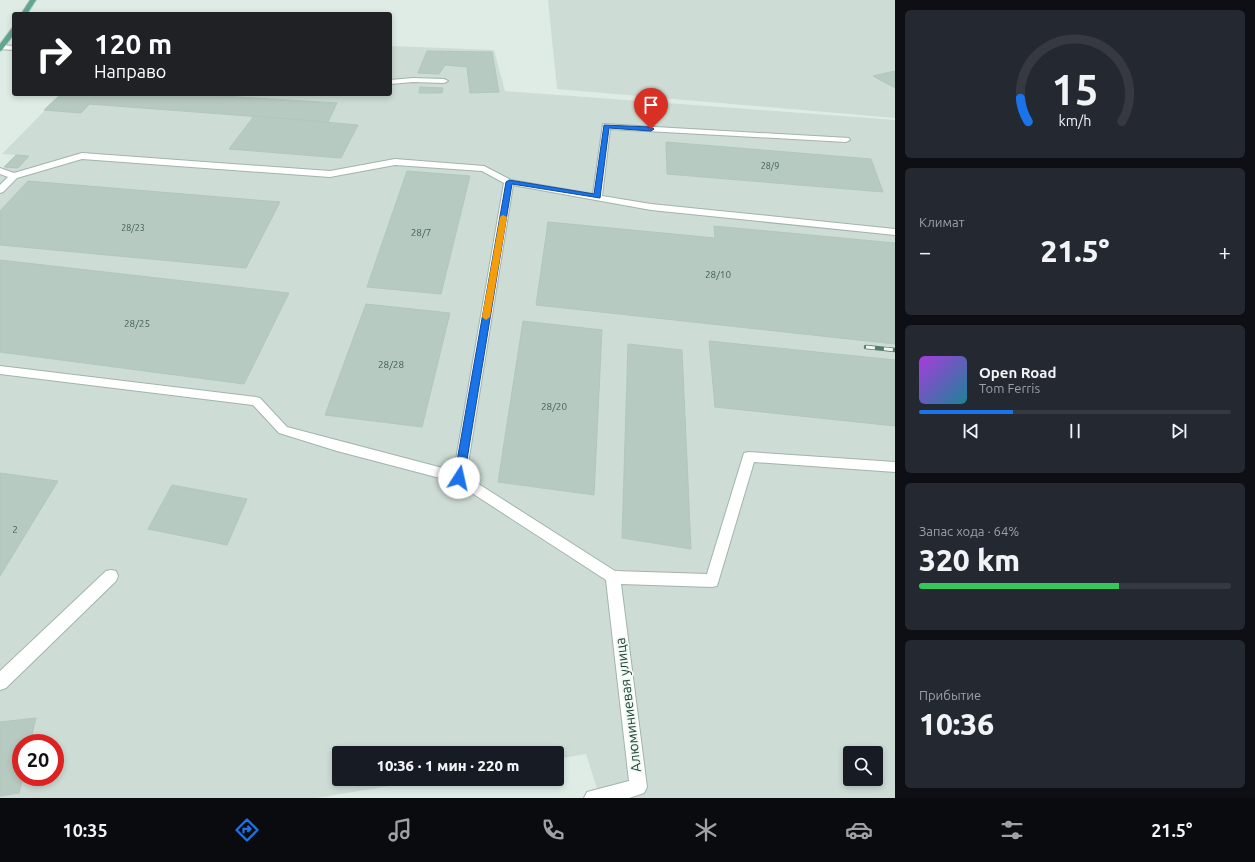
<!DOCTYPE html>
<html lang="ru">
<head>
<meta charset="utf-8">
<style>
  body { margin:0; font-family:Ubuntu,sans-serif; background:#242831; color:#f1f3f6; height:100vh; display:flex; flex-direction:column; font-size:15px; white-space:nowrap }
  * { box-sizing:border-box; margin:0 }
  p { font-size:13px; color:#9ea1a6 }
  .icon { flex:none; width:22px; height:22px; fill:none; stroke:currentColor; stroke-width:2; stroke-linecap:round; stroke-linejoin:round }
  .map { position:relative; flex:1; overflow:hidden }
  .sheet { display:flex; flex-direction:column; gap:10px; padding:10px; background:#0d0f14; width:360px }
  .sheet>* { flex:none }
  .hud { position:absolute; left:12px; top:12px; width:380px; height:84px; border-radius:4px; box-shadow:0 2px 6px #0003; background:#202124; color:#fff; overflow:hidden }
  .fabs { position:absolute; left:843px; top:746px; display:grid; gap:8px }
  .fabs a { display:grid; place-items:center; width:40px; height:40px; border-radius:4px; background:#171b24; box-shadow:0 2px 6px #0003; font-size:20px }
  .speed { position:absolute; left:12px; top:734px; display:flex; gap:8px; font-size:20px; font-weight:700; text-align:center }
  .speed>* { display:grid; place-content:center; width:52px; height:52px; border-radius:50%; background:#171b24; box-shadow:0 2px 6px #0003; line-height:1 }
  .speed .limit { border:6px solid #d22; background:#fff; color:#111 }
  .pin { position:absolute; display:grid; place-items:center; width:34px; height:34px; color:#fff; margin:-41px -17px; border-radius:50% 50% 50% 0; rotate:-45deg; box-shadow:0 0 4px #0007 }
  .pin .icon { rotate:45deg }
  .me { position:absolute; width:44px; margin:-22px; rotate:10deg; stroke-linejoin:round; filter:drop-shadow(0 0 3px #0008) }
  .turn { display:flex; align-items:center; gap:14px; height:84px; padding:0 16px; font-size:18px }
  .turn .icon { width:52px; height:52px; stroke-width:2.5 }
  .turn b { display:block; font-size:28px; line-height:34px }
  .big { font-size:30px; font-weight:800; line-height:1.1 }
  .sheet .widget { flex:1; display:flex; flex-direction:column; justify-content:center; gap:6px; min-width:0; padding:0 14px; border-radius:6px; background:#242831 }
  .sheet .dial { align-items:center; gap:0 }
  .dial svg { height:104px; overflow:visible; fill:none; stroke:#363941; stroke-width:7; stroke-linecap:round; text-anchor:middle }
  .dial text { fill:#f1f3f6; stroke:none }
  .song { display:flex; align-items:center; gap:12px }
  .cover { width:48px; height:48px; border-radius:6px; background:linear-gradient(135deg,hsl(280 70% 55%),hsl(190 70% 35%)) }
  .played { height:4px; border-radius:2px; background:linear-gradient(90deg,#1a73e8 30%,#363941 30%) }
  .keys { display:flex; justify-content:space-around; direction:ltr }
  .heat { display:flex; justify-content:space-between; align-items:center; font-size:22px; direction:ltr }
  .charge { height:6px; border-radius:3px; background:linear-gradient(90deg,#34c759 64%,#363941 0) }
  .trip { position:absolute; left:332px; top:746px; width:232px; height:40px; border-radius:4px; background:#171b24; box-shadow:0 2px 6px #0003; font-weight:800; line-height:40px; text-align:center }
  .tabs { display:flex; height:64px; justify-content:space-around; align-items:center; background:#090b0e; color:#9ea1a6 }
  .tabs .icon { width:28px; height:28px }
  .tabs .selected { color:#1a73e8 }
  .tabs b { font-size:18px; color:#f1f3f6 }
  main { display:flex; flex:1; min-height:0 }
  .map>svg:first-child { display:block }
</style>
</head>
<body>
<main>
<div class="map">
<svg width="895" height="798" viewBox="0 0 895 798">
  <rect width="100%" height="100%" fill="#dfece6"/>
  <g fill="#cddcd5" fill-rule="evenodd">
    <path d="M548 0H895V118L557 89Z"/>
    <path d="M390 46 494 50 505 91 895 120V798H600L586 754 557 759V753H339V779H432L316 798H0V172L16 155 2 154 61 94H390ZM21 743H55V777H21ZM850 753H876V779H850Z"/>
  </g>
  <g fill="#b7cac1" stroke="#b1c7bc">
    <path d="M427 51 492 52 499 92 470 93 467 67 445 65 439 74 418 73Z"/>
    <path d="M895 71V88L873 76Z"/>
    <path d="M420 87 443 88 442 93H419Z"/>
    <path d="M61 94H99L81 113 44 110Z"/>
    <path d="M99 94H190L337 103 328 122 89 104Z"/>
    <path d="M254 116 358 125 341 158 229 149Z"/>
    <path d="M666 142 871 159 883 192 667 174Z"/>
    <path d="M16 155 29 156 18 168 4 167Z"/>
    <path d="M407 171 470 176 441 294 367 287Z"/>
    <path d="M28 181 280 202 246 268 0 245V211Z"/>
    <path d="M548 222 715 238 714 226 895 243V344L536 305Z"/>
    <path d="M0 260 289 293 244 384 0 352Z"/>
    <path d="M366 304 450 313 422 427 325 415Z"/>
    <path d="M523 321 602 330 594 495 498 482Z"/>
    <path d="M709 341 895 360V426L715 407Z"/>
    <path d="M628 344 682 350 691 549 622 538Z"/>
    <path d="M0 473 58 481 0 576Z"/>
    <path d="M172 485 247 499 227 545 148 529Z"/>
    <path d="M36 718 30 743H21V777H23L19 793 0 796V722Z"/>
  </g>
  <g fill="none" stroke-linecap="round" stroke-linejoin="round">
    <g stroke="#a1b4ad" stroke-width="2">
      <g id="service">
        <path d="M0 45 14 46V50L0 49Z"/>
        <path d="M413 78 444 79 448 81 444 83 413 82 390 84V80Z"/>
        <path d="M603 124 849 138 850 140 846 142 610 129 602 196 651 204 895 229V235L651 210 513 185 466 476 615 571 707 574 744 453 749 452 895 462V472L754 462 717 586 712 587 621 584 647 787 644 793 629 798H584L587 792 629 781 606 580 455 482 337 451 279 433 253 405 0 374V366L256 397 260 398 287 427 454 471 504 183 482 171 395 165 330 177 82 159 17 178 3 192 0 193V185L8 177 0 174V168L14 173 82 153 330 171 395 159 484 166 511 180 593 194Z"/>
        <path d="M111 570 116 571 118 576 116 581 6 688 0 690V671L106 571Z"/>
      </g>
    </g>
    <g stroke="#c0c9c6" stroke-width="2">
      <g id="primary">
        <path d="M30 0H36L27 14H21Z"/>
        <path d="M14 27V34L2 50 0 51V44L12 28Z"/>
      </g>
    </g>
    <use href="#service" fill="#fff" fill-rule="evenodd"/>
    <use href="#primary" fill="#5fa790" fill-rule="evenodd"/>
    <g stroke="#587a6f" stroke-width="4.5">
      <path id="rail" d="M866 347 895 350"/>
    </g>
    <use href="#rail" stroke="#f0f9f4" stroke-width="3" stroke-dasharray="9" stroke-linecap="butt"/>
  </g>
  <path fill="#1a73e8" stroke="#114b97" d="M604 125 651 127 654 129 651 131 609 128 600 198 512 184 464 478 462 481H455L454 478 506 182 509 180 594 194Z"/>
  <path fill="#f59e0b" d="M503 215 507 217 490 317 486 320 482 317 500 217Z"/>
  <g text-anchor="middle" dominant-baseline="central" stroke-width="3.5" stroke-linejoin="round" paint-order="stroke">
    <g font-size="9" fill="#446157">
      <text x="770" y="166">28/9</text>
      <text x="133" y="228">28/23</text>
    </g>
    <g font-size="10" fill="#446157">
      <text x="421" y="232">28/7</text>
      <text x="718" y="274">28/10</text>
      <text x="137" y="323">28/25</text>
      <text x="391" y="364">28/28</text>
      <text x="554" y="406">28/20</text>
      <text x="15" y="529">2</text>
    </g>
    <g font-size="14" fill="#1e3e34" stroke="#f0f9f4">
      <text transform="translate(628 705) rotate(-97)">Алюминиевая улица</text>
    </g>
  </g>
</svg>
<div class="fabs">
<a><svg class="icon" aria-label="search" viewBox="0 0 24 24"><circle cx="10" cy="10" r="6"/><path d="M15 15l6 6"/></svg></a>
</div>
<div class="speed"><div class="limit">20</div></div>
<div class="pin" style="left:651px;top:129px;background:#d93025"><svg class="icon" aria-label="arrive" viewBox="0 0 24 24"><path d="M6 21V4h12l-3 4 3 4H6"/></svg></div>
<svg class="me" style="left:459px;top:478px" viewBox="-20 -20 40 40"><circle r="19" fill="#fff"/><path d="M0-13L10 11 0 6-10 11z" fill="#1a73e8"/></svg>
<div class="trip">10:36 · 1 мин · 220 m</div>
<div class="hud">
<div class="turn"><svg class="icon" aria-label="right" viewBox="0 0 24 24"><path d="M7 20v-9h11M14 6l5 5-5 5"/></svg><div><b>120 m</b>Направо</div></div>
</div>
</div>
<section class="sheet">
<div class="widget dial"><svg viewBox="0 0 100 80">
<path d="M14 69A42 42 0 1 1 86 69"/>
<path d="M14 69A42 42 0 0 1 8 51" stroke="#1a73e8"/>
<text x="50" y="56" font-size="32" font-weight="700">15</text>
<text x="50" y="72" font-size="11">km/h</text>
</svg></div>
<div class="widget"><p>Климат</p>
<div class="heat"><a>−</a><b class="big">21.5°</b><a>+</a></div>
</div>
<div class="widget">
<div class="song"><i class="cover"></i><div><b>Open Road</b><p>Tom Ferris</p></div></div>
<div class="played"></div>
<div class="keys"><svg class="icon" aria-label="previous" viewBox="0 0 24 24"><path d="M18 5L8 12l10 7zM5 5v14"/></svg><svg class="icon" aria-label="pause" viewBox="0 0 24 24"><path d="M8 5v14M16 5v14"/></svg><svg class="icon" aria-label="next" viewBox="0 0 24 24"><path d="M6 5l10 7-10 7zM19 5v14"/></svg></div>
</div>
<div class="widget"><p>Запас хода · 64%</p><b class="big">320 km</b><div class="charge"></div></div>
<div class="widget"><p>Прибытие</p><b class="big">10:36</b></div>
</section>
</main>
<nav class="tabs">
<b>10:35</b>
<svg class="icon selected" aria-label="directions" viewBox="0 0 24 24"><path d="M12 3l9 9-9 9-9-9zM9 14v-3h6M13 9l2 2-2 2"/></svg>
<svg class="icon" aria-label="music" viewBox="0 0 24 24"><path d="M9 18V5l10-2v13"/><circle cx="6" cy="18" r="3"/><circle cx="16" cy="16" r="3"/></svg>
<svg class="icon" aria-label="phone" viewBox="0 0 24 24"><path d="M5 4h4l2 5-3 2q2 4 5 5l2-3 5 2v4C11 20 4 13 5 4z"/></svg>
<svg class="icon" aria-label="climate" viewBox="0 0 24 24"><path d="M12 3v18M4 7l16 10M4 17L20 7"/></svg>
<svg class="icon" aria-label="car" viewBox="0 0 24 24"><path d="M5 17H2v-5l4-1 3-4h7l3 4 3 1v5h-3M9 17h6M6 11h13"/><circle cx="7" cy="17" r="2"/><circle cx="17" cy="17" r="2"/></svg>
<svg class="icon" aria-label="filters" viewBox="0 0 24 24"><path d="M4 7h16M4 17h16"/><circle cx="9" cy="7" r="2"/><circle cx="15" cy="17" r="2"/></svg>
<b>21.5°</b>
</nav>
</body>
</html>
